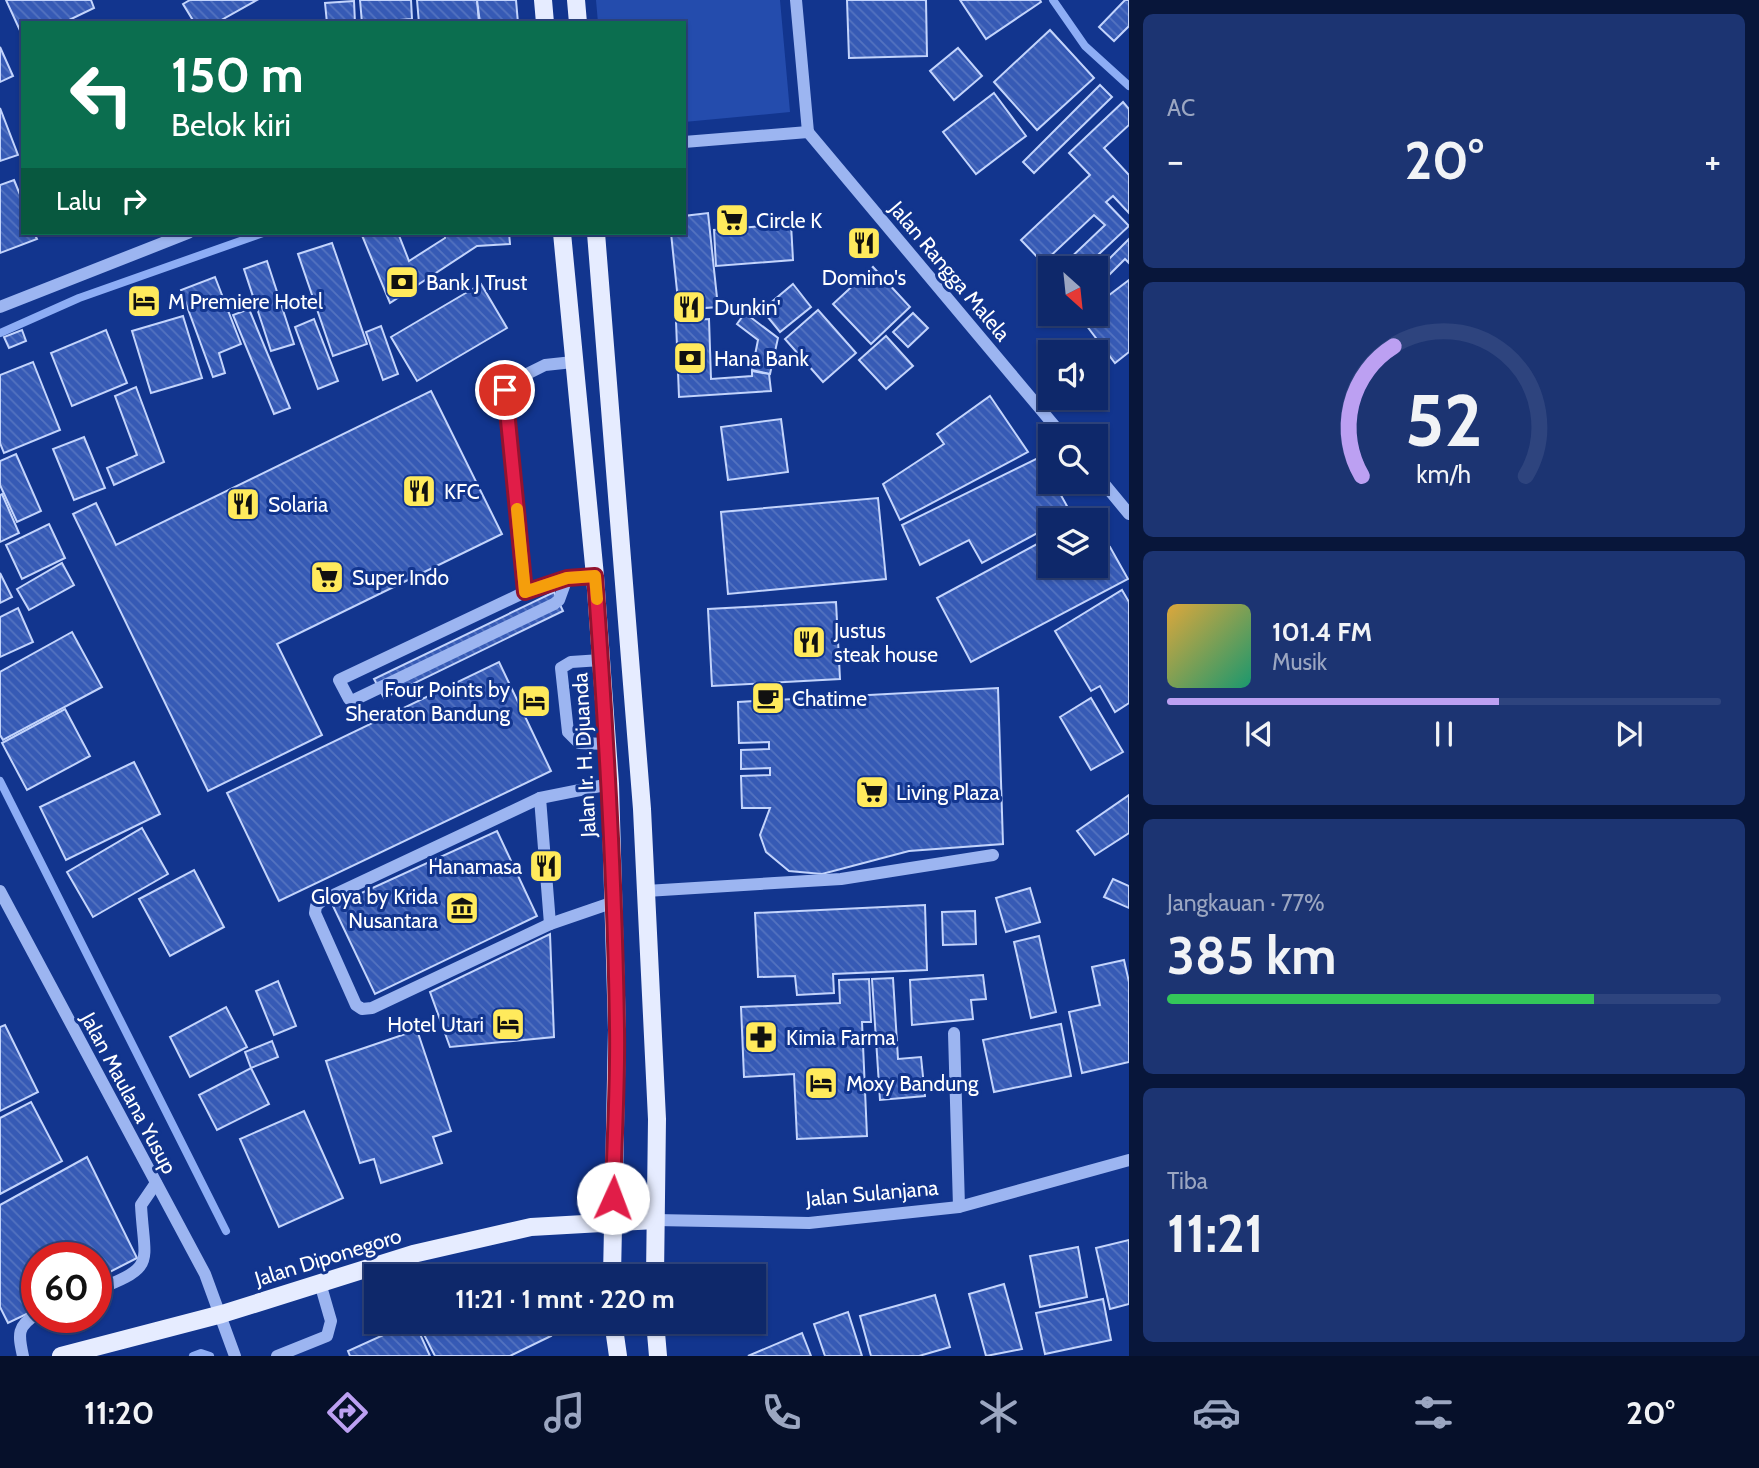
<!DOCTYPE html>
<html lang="id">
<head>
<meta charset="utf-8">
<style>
  body { margin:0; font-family:Cabin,sans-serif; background:#1c3472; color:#f1f3f6; height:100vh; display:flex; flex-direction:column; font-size:26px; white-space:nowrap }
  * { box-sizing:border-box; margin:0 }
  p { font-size:23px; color:#9ba6c1 }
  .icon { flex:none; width:38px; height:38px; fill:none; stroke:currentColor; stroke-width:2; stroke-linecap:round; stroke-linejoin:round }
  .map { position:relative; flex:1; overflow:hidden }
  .panel { display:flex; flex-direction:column; gap:14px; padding:14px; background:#08163a; width:630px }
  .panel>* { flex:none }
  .guide { position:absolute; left:21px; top:21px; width:665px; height:214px; border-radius:0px; box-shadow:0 2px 5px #0004,0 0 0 2px #2e447e; background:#0b6e4f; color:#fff; overflow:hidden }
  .needle { width:46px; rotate:153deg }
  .controls { position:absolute; left:1038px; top:256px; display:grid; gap:14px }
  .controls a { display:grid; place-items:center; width:70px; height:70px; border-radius:0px; background:#0e286a; box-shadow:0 2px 5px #0004,0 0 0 2px #2e447e; font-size:35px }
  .speed { position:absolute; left:21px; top:1242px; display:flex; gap:14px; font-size:35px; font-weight:700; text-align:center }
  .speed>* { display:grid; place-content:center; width:91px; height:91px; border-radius:50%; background:#0e286a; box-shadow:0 2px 5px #0004,0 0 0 2px #2e447e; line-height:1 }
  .speed .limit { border:10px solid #d22; background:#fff; color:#111 }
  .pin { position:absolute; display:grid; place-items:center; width:60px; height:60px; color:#fff; margin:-30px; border:4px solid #fff; border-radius:50%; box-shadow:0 2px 7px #0007 }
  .me { position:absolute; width:77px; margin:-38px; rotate:2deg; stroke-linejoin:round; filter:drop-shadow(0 0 5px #0008) }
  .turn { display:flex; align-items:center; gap:24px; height:147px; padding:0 35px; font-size:32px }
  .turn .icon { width:91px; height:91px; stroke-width:2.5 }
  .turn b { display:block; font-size:49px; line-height:60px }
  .then { display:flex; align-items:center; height:66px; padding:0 35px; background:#0003; gap:14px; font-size:26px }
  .big { font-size:52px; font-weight:700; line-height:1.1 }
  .panel .widget { flex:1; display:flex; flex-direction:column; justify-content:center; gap:10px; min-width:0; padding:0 24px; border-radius:10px; background:#1c3472 }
  .panel .dial { align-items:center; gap:0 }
  .dial svg { height:182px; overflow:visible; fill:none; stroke:#2e447e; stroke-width:7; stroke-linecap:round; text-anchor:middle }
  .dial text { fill:#f1f3f6; stroke:none }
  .song { display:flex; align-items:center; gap:21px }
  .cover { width:84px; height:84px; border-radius:10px; background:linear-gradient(135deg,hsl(40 70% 55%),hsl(160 70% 35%)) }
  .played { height:7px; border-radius:4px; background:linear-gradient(90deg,#bca0f2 60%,#2e447e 60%) }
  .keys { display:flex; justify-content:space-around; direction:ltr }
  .heat { display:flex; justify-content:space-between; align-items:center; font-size:38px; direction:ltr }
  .charge { height:10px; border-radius:5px; background:linear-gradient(90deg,#34c759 77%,#2e447e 0) }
  .trip { position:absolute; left:364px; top:1264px; width:402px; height:70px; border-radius:0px; background:#0e286a; box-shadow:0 2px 5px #0004,0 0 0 2px #2e447e; font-weight:700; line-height:70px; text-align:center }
  .menu { display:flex; height:112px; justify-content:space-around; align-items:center; background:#06102a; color:#9ba6c1 }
  .menu .icon { width:49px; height:49px }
  .menu .on { color:#bca0f2 }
  .menu b { font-size:32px; color:#f1f3f6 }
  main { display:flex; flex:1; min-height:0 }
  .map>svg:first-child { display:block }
</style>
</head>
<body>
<main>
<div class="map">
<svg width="1129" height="1356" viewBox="0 0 1129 1356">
  <defs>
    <pattern id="building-back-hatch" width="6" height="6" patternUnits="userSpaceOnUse" patternTransform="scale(1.75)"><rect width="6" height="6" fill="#365ab5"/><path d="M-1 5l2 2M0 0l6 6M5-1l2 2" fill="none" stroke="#5473c0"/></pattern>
  </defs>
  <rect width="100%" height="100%" fill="#12358e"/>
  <path fill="#244cad" d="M596 0H780L790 112 684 122V23H598Z"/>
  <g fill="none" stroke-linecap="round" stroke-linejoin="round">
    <g stroke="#8dadf5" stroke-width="8">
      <path d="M1053 0 1085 46 1129 86"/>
      <path d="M0 333 79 298 263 233"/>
      <path d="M0 781 226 1231"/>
      <path d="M193 1356 201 1353 210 1356"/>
    </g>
  </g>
  <g fill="url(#building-back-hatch)" stroke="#c3d4fc" stroke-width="2">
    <path d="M6 0H91L94 8 63 23H23V37Z"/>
    <path d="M190 0H257L216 23H191L194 22 183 4Z"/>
    <path d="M360 0H411L412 19 362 23Z"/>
    <path d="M417 0H477L479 23H419Z"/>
    <path d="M477 0H516L518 23H480Z"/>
    <path d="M847 0H926L927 56 849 58Z"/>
    <path d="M960 0H1040L1041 2 986 39Z"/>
    <path d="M1125 0H1129V26L1114 41 1099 27Z"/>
    <path d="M354 1 355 23H327L325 3Z"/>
    <path d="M1050 30 1094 78 1037 130 994 82Z"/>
    <path d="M0 47 13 76 0 82Z"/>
    <path d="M958 48 982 76 954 100 930 71Z"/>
    <path d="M1100 85 1112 97 1034 173 1023 162Z"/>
    <path d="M994 93 1026 136 976 174 943 132Z"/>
    <path d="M1123 102 1129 109V125L1104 148 1129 175V213L1113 196 1106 202 1129 226 1084 268H1066L1063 265 1105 225 1094 215 1043 263 1021 240 1090 175 1069 153Z"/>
    <path d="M0 108 18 155 0 161Z"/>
    <path d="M14 180 23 202V233H34L37 239 0 253V185Z"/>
    <path d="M708 213 718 307 679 310 671 233H684V216Z"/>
    <path d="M791 224 793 260 716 266 714 230Z"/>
    <path d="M361 233H398L409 261 445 238V233H509L510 244 477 246 390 303Z"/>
    <path d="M1129 239V263L1125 259 1096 288V272Z"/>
    <path d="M332 243 367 344 333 356 298 254Z"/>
    <path d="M267 261 294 344 271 351 244 269Z"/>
    <path d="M873 267 910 307 871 344 833 304Z"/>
    <path d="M215 277 241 344 219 353 225 373 213 377 181 290Z"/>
    <path d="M1129 280V352L1115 363 1080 317 1085 313H1096V305Z"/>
    <path d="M481 284 507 328 417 381 391 337Z"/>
    <path d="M793 284 811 307 780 332 762 310Z"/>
    <path d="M249 309 290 408 274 414 233 315Z"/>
    <path d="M818 310 856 353 823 382 785 339Z"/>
    <path d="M745 313 778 338 770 374 752 370 758 340 737 324Z"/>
    <path d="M913 313 928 328 908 347 893 332Z"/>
    <path d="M183 316 202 378 151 393 132 331Z"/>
    <path d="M314 319 338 381 318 389 295 327Z"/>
    <path d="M709 319 711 379 752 376V371L769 374 771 391 679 397 676 321Z"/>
    <path d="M381 326 398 374 383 380 366 332Z"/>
    <path d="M22 330 26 341 9 348 4 337Z"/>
    <path d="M106 330 127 383 72 406 51 353Z"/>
    <path d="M886 336 913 366 886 389 859 360Z"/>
    <path d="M33 362 60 430 4 453 0 443V375Z"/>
    <path d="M136 387 164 462 114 485 107 468 137 455 115 396Z"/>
    <path d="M431 391 502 534 277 644 322 735 208 791 73 514 96 503 116 545Z"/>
    <path d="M990 396 1028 452 900 520 883 484 944 444 937 434Z"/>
    <path d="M781 419 788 472 728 480 721 427Z"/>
    <path d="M84 437 105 488 74 500 53 449Z"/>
    <path d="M16 454 41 511 17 522 0 485V461Z"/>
    <path d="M1040 457 1050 481H1053L1067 506 1039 521 1043 530 982 563 969 540 920 565 902 525Z"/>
    <path d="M2 494 19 533 0 542V495Z"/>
    <path d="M878 498 886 579 728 594 721 512Z"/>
    <path d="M49 524 65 558 22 579 6 545Z"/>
    <path d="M1050 537V565H1096V537L1102 550 1110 547 1128 579 971 662 937 598Z"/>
    <path d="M62 563 74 585 29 610 17 589Z"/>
    <path d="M0 573 12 597 0 603Z"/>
    <path d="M1122 590 1129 602V703L1115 712 1100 686 1091 691 1055 631Z"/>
    <path d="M554 592 563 611 384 698 374 679Z"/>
    <path d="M836 602 840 679 712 686 708 609Z"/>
    <path d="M18 608 33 642 0 657V617Z"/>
    <path d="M72 632 102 687 3 740 0 735V672Z"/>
    <path d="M499 662 551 771 279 901 227 793Z"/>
    <path d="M998 688 1003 844 909 851 822 874 789 871 766 852 760 835 770 808H742L741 776 770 775V768L741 769V750L769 749V742L739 743 738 702Z"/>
    <path d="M1091 698 1123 752 1091 770 1060 717Z"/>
    <path d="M65 709 90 756 27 790 2 743Z"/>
    <path d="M134 762 160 814 66 860 40 807Z"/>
    <path d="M1129 795V833L1095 855 1077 831Z"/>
    <path d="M142 828 168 874 93 917 67 872Z"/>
    <path d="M497 831 537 916 375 994 333 906Z"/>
    <path d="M194 870 224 927 170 956 139 899Z"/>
    <path d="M1113 879 1129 886V908L1104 897Z"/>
    <path d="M1030 888 1040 922 1006 932 996 898Z"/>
    <path d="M925 905 927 970 833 974 834 993 797 995 795 976 758 977 755 913Z"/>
    <path d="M975 911 976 944 943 945 942 912Z"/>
    <path d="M550 934 554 1037 450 1047 430 992Z"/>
    <path d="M1039 936 1056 1012 1031 1018 1014 942Z"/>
    <path d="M1124 960 1129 982V1062L1082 1073 1069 1012 1100 1005 1092 967Z"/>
    <path d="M983 975 986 999 971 1000 973 1019 912 1025 910 980Z"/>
    <path d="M893 978 898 1059 921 1057 925 1096 880 1100 872 979Z"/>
    <path d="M869 979 871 1022H862L867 1136 797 1139 794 1074 744 1077 741 1007 840 1003 839 980Z"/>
    <path d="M278 981 296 1026 274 1035 256 991Z"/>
    <path d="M226 1007 247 1047 190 1077 170 1037Z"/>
    <path d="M1061 1024 1071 1076 994 1092 983 1040Z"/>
    <path d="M5 1025 38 1092 0 1111V1027Z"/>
    <path d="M417 1030 451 1131 433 1137 442 1163 381 1183 374 1159 360 1163 326 1061Z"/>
    <path d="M272 1041 278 1057 251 1068 245 1052Z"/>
    <path d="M251 1068 269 1104 217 1130 199 1095Z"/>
    <path d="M31 1102 62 1161 0 1194V1118Z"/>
    <path d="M304 1111 343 1198 279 1227 240 1139Z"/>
    <path d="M87 1157 137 1258 96 1279V1258H37V1309L8 1323 0 1307V1205Z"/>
    <path d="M1129 1240V1304L1110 1309 1096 1248Z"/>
    <path d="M1078 1247 1087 1297 1040 1307 1030 1256Z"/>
    <path d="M1004 1284 1022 1349 986 1356 969 1294Z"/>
    <path d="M935 1295 950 1347 919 1356H871L860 1316Z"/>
    <path d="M1103 1299 1111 1340 1045 1354 1036 1313Z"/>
    <path d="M848 1312 862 1356H825L814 1324Z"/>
    <path d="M414 1321 430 1356H350L348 1351Z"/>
    <path d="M417 1321H544L551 1336 510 1356H435Z"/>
    <path d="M802 1333 811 1356H748Z"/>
  </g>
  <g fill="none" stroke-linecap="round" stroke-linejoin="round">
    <g stroke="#9cb5f1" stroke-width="12">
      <path d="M796 0 808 132"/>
      <path d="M808 132 1063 436"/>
      <path d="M684 142 808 132"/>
      <path d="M0 307 188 233"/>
      <path d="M1096 474 1129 514"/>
      <path d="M567 578 559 600 554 604 354 700 349 699 339 680 525 592 567 578 595 576"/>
      <path d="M525 592 505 390 507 384 545 365 573 362"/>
      <path d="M601 660 571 662 561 668 568 732 579 743 608 744"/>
      <path d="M610 784 540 798 323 900 316 906 315 913 356 1005 362 1009 372 1008 550 924 614 902"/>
      <path d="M540 798 550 924"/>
      <path d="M0 891 205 1274 235 1356"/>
      <path d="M646 891 841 879 993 855"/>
      <path d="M954 1033 959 1207"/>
      <path d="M655 1220 809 1223 959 1207 1129 1160"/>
      <path d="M96 1290C158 1266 144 1264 141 1205L156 1183"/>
      <path d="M23 1356C18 1334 17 1326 37 1314"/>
      <path d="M277 1356 327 1336 331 1321 320 1283"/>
    </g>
    <g stroke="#e6ecff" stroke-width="18">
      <path d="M543 0 545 23"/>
      <path d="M576 0 578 23"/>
      <path d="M562 233 595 576 610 784 617 1030 612 1276"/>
      <path d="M596 233 642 809 657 1119 655 1276"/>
      <path d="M613 1321 618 1356"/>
      <path d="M655 1321 658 1356"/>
      <path d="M61 1356 222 1314 413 1254 531 1227 655 1220"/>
    </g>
  </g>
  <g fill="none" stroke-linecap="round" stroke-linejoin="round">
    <g stroke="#92132f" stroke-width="18">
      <path id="route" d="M505 390 525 592 567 578 595 576C606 727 615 877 617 1028 618 1085 614 1142 613 1198"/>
    </g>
    <use href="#route" stroke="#e11d48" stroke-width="12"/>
    <path stroke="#f59e0b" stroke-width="12" d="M517 509 525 592 567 578 595 576 597 599"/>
  </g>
  <defs>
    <g id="supermarket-square" transform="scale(1.75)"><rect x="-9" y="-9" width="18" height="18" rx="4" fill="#ffea5c" stroke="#12358e"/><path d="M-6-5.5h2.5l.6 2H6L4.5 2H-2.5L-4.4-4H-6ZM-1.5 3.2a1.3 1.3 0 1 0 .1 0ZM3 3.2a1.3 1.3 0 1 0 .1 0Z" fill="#111"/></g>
    <g id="restaurant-square" transform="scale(1.75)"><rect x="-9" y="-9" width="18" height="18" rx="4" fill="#ffea5c" stroke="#12358e"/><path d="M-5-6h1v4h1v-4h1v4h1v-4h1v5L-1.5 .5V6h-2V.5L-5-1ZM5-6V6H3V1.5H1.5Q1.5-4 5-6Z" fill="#111"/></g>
    <g id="bank-square" transform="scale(1.75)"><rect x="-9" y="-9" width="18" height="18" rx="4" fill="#ffea5c" stroke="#12358e"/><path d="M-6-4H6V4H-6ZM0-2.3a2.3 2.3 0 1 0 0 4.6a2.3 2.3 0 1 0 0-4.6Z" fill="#111"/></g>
    <g id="hotel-square" transform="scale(1.75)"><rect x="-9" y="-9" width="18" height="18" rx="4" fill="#ffea5c" stroke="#12358e"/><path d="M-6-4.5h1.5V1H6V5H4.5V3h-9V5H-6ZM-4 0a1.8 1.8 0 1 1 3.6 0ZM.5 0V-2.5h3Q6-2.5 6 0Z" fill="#111"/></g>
    <g id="cafe-square" transform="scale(1.75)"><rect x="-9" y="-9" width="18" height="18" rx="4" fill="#ffea5c" stroke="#12358e"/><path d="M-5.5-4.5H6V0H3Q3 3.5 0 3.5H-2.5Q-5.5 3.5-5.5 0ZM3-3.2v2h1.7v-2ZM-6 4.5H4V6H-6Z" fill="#111"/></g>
    <g id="museum-square" transform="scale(1.75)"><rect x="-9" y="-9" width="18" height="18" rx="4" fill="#ffea5c" stroke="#12358e"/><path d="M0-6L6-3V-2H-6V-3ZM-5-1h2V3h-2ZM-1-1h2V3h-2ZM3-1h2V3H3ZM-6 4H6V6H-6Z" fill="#111"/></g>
    <g id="pharmacy-square" transform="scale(1.75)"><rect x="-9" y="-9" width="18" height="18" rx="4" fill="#ffea5c" stroke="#12358e"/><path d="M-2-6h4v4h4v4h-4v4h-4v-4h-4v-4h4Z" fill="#111"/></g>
  </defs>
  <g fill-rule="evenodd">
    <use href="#supermarket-square" x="732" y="220"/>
    <use href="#restaurant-square" x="864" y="243"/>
    <use href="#bank-square" x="402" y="282"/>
    <use href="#hotel-square" x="144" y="301"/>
    <use href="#restaurant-square" x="689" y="307"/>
    <use href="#bank-square" x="690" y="358"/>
    <use href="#restaurant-square" x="419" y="491"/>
    <use href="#restaurant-square" x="243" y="504"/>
    <use href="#supermarket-square" x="327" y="577"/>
    <use href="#restaurant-square" x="809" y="642"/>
    <use href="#cafe-square" x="768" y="698"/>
    <use href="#hotel-square" x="534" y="701"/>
    <use href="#supermarket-square" x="872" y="792"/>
    <use href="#restaurant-square" x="546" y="866"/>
    <use href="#museum-square" x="462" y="908"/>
    <use href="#hotel-square" x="508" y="1024"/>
    <use href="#pharmacy-square" x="761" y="1037"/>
    <use href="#hotel-square" x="821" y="1083"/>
  </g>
  <g text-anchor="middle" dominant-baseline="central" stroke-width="6" stroke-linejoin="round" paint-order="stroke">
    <g font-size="21" fill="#fff" stroke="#12358e" text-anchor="start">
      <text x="756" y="220">Circle K</text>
      <text x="864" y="277" text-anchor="middle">Domino's</text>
      <text x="426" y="282">Bank J Trust</text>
      <text x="168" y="301">M Premiere Hotel</text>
      <text x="714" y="307">Dunkin'</text>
      <text x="714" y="358">Hana Bank</text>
      <text x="444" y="491">KFC</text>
      <text x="268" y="504">Solaria</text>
      <text x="352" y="577">Super Indo</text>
      <text x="834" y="630">Justus<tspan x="834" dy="24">steak house</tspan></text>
      <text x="510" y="689" text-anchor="end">Four Points by<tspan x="510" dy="24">Sheraton Bandung</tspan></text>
      <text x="792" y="698">Chatime</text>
      <text x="896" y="792">Living Plaza</text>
      <text x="522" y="866" text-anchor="end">Hanamasa</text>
      <text x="438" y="896" text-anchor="end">Gloya by Krida<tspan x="438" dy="24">Nusantara</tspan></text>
      <text x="484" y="1024" text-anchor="end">Hotel Utari</text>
      <text x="786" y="1037">Kimia Farma</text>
      <text x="846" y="1083">Moxy Bandung</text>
    </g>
    <g font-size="21" fill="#fff" stroke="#12358e">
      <text transform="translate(950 271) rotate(50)">Jalan Rangga Malela</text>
      <text transform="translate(584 755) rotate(-93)">Jalan Ir. H. Djuanda</text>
      <text transform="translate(129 1093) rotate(62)">Jalan Maulana Yusup</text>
      <text transform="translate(872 1193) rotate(-5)">Jalan Sulanjana</text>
      <text transform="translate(328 1257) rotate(-17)">Jalan Diponegoro</text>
    </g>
  </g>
</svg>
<div class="controls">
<a><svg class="needle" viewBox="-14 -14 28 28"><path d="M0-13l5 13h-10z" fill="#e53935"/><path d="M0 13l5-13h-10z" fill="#9ba6c1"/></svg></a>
<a><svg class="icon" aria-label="sound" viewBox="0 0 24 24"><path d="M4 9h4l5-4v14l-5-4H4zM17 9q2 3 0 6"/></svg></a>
<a><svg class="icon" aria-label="search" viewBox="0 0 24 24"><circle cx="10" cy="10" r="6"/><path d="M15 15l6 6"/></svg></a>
<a><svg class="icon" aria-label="layers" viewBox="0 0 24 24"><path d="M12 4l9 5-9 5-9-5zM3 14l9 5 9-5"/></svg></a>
</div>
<div class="speed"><div class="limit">60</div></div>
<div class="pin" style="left:505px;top:390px;background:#d93025"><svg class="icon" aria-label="arrive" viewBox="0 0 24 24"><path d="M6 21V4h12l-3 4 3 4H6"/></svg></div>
<svg class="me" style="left:613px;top:1198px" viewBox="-20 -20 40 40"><circle r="19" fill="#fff"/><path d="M0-13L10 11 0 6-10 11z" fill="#e11d48"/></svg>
<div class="trip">11:21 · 1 mnt · 220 m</div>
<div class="guide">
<div class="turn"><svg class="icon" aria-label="left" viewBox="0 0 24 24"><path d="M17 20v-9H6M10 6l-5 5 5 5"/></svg><div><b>150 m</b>Belok kiri</div></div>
<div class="then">Lalu<svg class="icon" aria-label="right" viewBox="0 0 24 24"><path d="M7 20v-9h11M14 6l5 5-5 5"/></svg></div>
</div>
</div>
<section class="panel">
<div class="widget"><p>AC</p>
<div class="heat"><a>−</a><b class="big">20°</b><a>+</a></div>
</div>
<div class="widget dial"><svg viewBox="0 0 100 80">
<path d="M14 69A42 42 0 1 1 86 69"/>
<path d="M14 69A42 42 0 0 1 28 12" stroke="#bca0f2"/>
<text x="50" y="56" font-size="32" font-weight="700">52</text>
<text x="50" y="72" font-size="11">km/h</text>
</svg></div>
<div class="widget">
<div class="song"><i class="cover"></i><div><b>101.4 FM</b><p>Musik</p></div></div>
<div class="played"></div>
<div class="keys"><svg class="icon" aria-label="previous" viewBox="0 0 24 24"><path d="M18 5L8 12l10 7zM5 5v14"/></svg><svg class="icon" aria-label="pause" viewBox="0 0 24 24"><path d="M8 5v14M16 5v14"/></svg><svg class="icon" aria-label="next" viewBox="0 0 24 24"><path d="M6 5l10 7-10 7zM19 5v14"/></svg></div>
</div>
<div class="widget"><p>Jangkauan · 77%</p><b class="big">385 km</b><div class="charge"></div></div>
<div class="widget"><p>Tiba</p><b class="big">11:21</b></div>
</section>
</main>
<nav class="menu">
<b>11:20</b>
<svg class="icon on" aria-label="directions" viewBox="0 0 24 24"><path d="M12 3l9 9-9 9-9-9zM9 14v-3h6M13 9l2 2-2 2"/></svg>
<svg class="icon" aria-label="music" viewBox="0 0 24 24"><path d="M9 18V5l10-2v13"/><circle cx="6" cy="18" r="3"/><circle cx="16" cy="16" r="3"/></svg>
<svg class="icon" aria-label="phone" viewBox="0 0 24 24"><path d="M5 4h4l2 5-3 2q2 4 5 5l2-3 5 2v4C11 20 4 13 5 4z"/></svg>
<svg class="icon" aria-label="climate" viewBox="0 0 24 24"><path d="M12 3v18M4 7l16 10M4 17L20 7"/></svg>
<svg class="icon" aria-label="car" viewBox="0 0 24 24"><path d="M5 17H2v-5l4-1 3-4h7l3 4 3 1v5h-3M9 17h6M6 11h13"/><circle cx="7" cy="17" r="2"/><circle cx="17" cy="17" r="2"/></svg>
<svg class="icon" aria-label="filters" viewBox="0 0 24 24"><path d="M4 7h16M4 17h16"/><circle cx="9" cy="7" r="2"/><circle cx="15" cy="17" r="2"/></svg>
<b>20°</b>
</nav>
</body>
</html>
